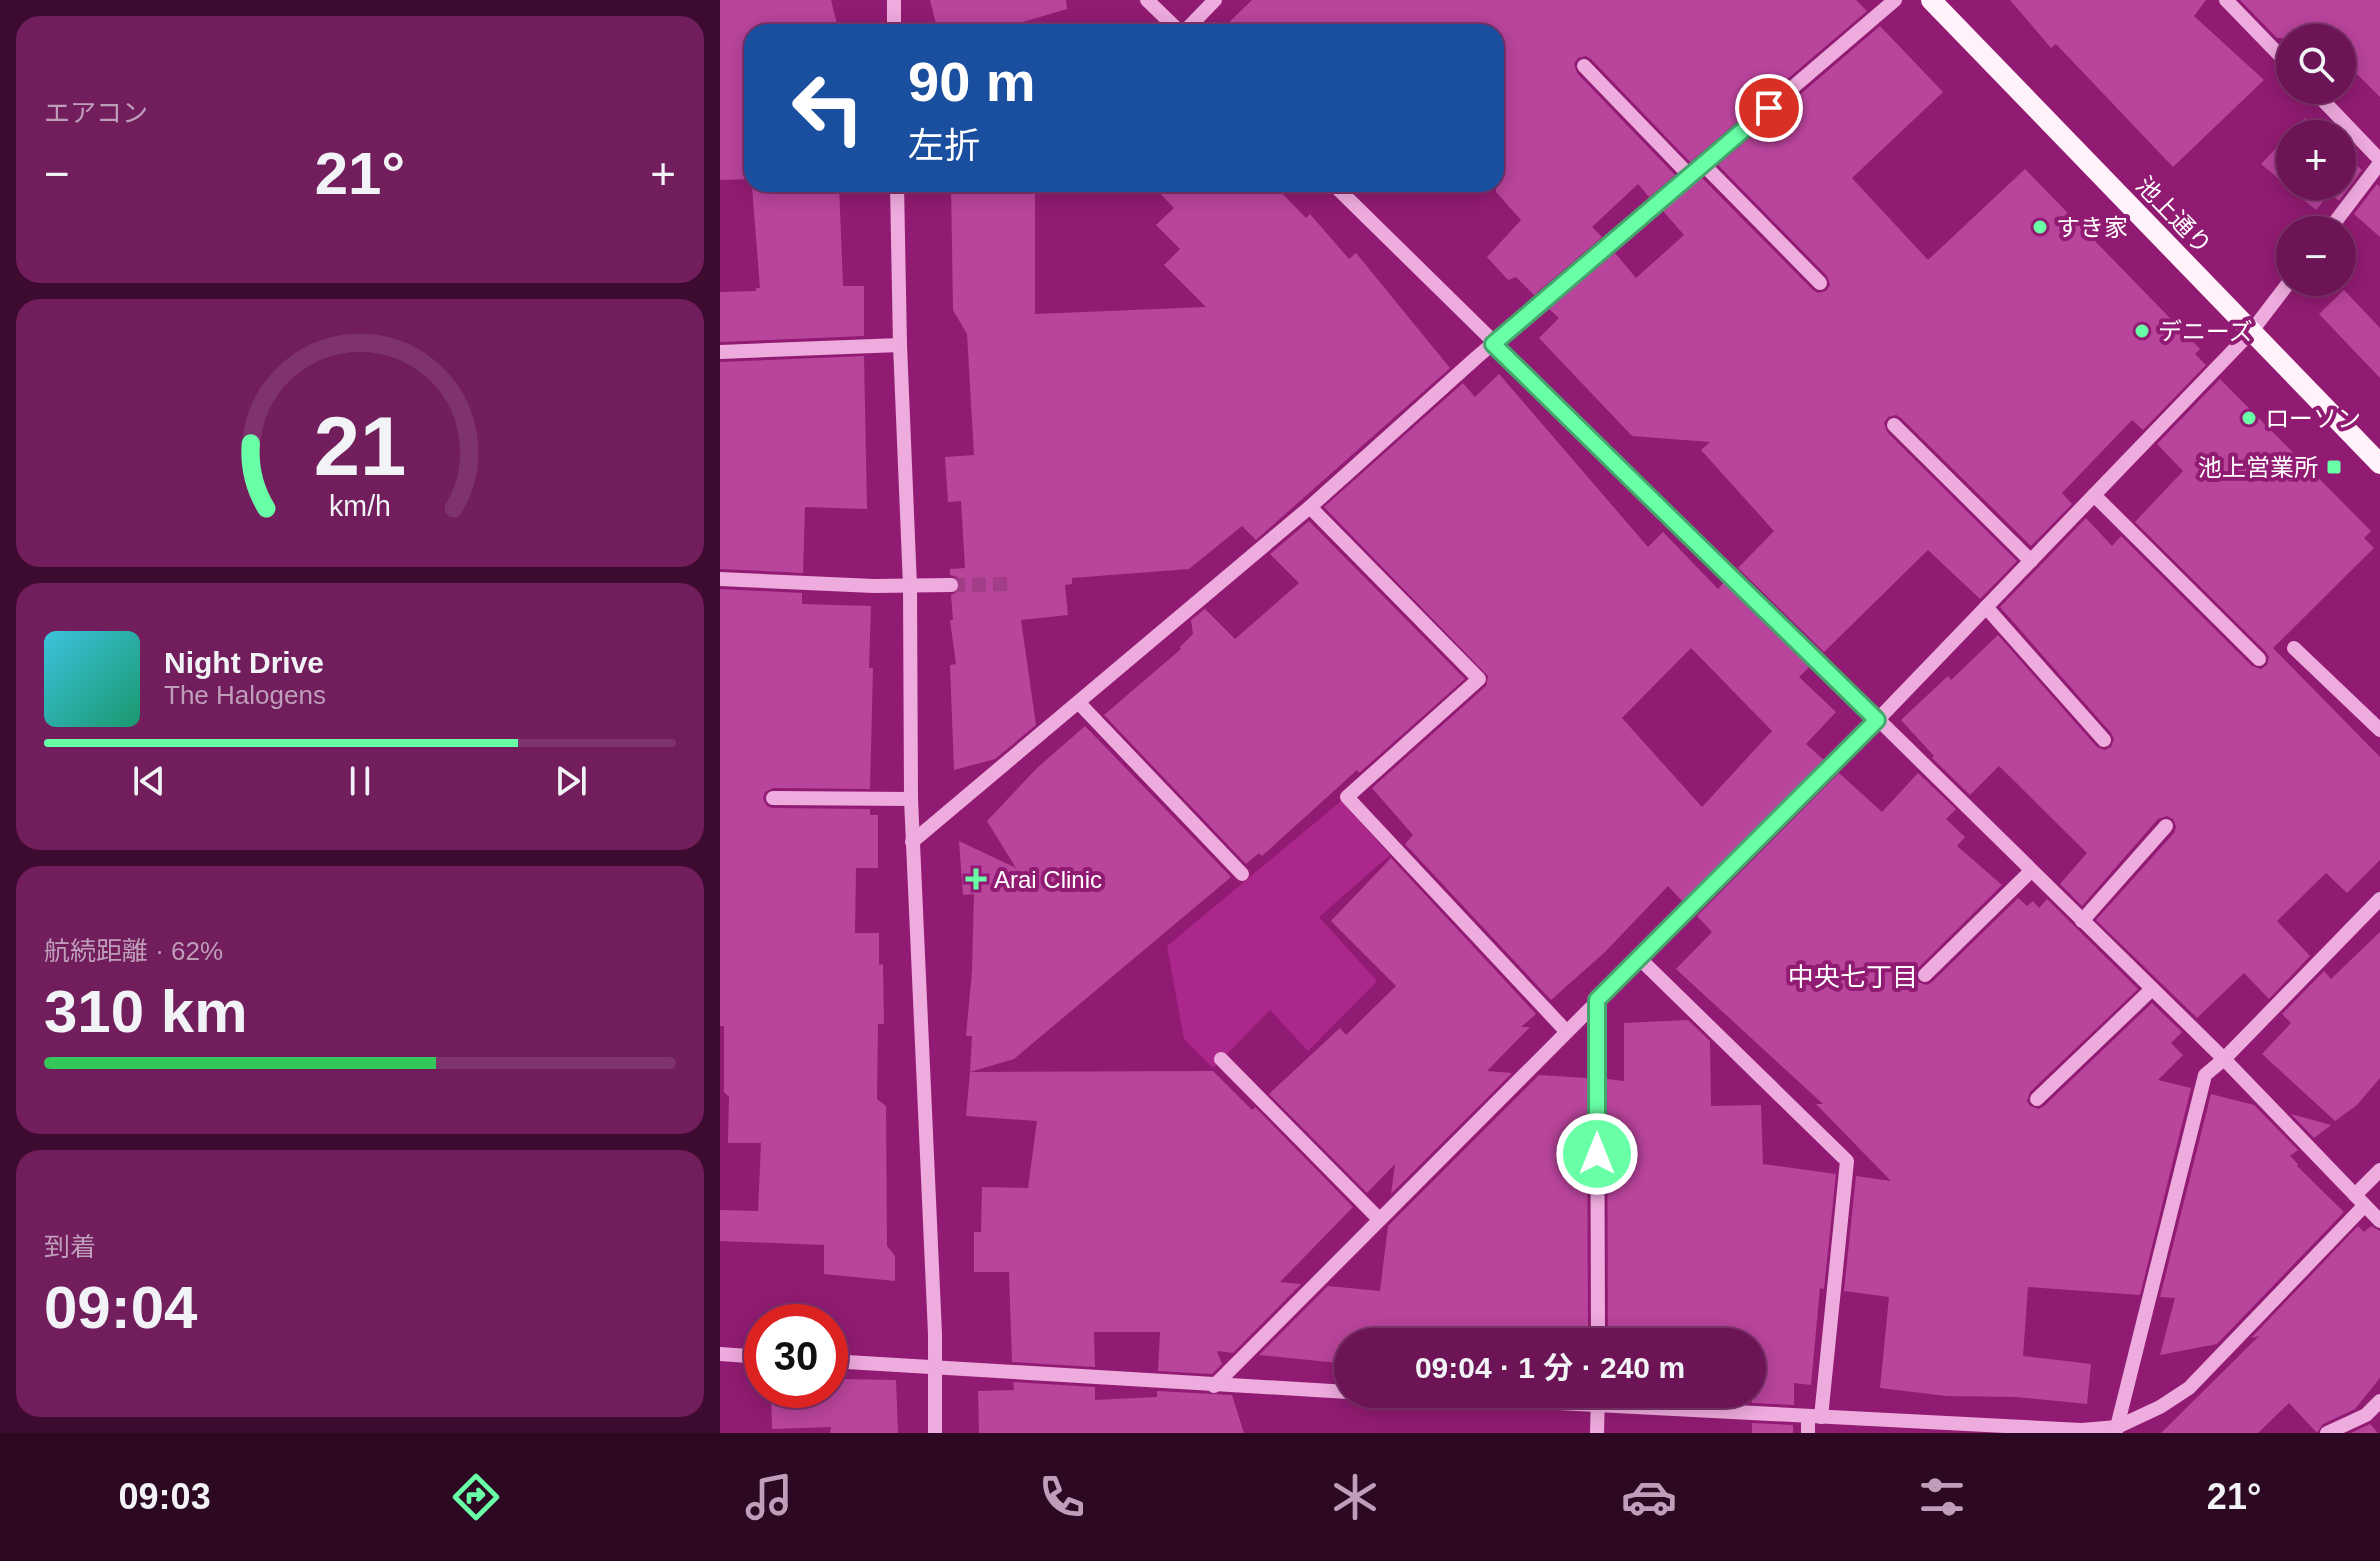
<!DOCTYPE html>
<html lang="ja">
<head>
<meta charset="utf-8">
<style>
  body { margin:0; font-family:Helvetica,"Noto Sans JP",sans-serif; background:#721d5c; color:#f1f3f6; height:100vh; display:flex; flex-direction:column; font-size:30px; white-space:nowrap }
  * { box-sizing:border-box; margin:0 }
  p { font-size:26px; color:#bf9eb9 }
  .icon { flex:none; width:44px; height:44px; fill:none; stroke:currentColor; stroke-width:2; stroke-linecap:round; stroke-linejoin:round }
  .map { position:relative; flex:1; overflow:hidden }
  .sheet { display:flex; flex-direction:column; gap:16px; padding:16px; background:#3c0b2f; width:720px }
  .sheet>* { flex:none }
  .top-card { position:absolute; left:24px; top:24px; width:760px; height:168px; border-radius:24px; box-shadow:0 4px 20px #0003,0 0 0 2px #7f336c; background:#1a4fa0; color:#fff; overflow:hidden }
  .controls { position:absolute; left:1556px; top:24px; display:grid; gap:16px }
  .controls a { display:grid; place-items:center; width:80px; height:80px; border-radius:50%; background:#6d1456; box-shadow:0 4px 20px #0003,0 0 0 2px #7f336c; font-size:40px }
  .speed { position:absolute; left:24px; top:1304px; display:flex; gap:16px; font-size:40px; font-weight:700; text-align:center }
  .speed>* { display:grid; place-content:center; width:104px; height:104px; border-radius:50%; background:#6d1456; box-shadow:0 4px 20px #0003,0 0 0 2px #7f336c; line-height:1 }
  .speed .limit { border:12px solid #d22; background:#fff; color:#111 }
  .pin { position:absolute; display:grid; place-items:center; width:68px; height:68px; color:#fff; margin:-34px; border:4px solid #fff; border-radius:50%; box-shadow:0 2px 8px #0007 }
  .me { position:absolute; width:88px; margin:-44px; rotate:0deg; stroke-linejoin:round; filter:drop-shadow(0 0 6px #0008) }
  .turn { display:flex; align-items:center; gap:28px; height:168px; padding:0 32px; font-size:36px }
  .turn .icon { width:104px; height:104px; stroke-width:2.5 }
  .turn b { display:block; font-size:56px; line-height:68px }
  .big { font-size:60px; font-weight:700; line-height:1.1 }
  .sheet .tile { flex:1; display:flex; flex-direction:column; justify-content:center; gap:12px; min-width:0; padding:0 28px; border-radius:24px; background:#721d5c }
  .sheet .dial { align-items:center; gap:0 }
  .dial svg { height:208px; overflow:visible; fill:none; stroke:#7f336c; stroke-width:7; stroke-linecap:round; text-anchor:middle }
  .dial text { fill:#f1f3f6; stroke:none }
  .song { display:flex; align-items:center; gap:24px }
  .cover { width:96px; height:96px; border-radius:12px; background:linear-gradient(135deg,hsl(190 70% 55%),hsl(160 70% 35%)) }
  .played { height:8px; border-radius:4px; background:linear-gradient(90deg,#68ffa6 75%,#7f336c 75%) }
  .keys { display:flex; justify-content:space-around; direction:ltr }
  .heat { display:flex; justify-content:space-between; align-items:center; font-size:44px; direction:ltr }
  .charge { height:12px; border-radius:6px; background:linear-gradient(90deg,#34c759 62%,#7f336c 0) }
  .trip { position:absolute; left:614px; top:1328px; width:432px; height:80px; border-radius:40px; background:#6d1456; box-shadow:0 4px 20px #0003,0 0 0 2px #7f336c; font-weight:700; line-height:80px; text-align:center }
  .dock { display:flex; height:128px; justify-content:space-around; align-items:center; background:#2c0822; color:#bf9eb9 }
  .dock .icon { width:56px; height:56px }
  .dock .selected { color:#68ffa6 }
  .dock b { font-size:36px; color:#f1f3f6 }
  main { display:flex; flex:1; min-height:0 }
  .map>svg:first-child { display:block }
</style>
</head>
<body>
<main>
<section class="sheet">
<div class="tile"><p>エアコン</p>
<div class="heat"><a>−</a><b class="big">21°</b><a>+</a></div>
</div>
<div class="tile dial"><svg viewBox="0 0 100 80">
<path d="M14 69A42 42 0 1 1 86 69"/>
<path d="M14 69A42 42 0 0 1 8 44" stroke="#68ffa6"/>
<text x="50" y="56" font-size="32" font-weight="700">21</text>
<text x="50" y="72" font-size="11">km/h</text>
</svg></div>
<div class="tile">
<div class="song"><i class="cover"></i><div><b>Night Drive</b><p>The Halogens</p></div></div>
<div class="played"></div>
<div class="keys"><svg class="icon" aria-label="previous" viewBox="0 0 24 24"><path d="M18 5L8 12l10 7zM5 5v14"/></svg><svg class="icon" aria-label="pause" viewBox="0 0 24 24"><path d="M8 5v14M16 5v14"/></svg><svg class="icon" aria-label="next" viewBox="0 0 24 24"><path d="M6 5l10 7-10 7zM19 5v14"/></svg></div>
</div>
<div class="tile"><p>航続距離 · 62%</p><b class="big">310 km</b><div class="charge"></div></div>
<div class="tile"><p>到着</p><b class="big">09:04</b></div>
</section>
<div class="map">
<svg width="1660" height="1433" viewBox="0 0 1660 1433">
  <rect width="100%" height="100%" fill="#911b72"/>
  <path fill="#ac278b" d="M621 801 670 855 599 917 657 981 588 1051 550 1010 493 1068 464 1039 447 946Z"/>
  <g fill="#b9449c" fill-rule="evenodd">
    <path d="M0 0H111L119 32H32V179L0 180Z"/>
    <path d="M210 0H346L347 9 269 32H218Z"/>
    <path d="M532 0H1136L1147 11 970 162 871 59 866 56 858 58 854 64 857 73 955 175 929 197 918 184 872 227 882 237 814 295 796 277 788 280 767 257 801 220 776 192V32H499Z"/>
    <path d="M1290 0H1486L1474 16 1544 80 1453 167 1336 44 1331 48Z"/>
    <path d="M1520 0H1660V97L1622 59V38H1601L1594 32 1587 38H1557Z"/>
    <path d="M1160 26 1223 92 1132 178 1208 260 1305 169 1480 349 1475 354 1486 365 1423 430 1412 420 1342 493 1352 504 1311 546 1181 418 1176 415 1168 417 1164 423 1167 432 1297 561 1260 599 1208 550 1104 652 1018 568 1054 531 981 450 990 442 912 436 819 338 839 318 829 309 895 253 916 278 964 235 943 211 982 178 1093 290 1098 293 1106 291 1110 285 1107 276 998 165Z"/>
    <path d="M1585 118 1602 134H1570V186H1622V152L1642 170 1619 201 1610 193 1596 210 1541 164Z"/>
    <path d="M119 184 123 286H144V336L0 342V292L36 291V288H40L32 187Z"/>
    <path d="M231 184H315V314L486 307 444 265 460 249 436 225 454 208 431 184H553L586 218 590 214 629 259 636 253 730 368 536 540 522 526 469 569 352 578V584L345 585 348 615 301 620 316 725 275 759 234 770 230 665 236 664 230 620H233L231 595 239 591 241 584 237 577 230 575V569L245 568 241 501 228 502 225 457 254 455 247 334 233 310Z"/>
    <path d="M1657 184 1660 187V237L1634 214Z"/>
    <path d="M1624 290 1660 328V378L1599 314Z"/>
    <path d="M144 356 147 509 85 507 83 573 0 569V362Z"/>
    <path d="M779 374 928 547 943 532 998 589 1004 582 1090 666 1079 677 1116 712 1086 744 1104 760 963 902 948 886 885 952 831 1000 685 844 693 835 652 788 766 686 768 676 604 507 743 383 755 397ZM971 648 1052 731 982 807 902 718Z"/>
    <path d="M1500 379 1651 531 1644 538 1654 548 1553 648 1660 757V860L1627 893 1606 873 1557 921 1590 956 1549 999 1524 973 1477 1018 1376 920 1454 833 1456 827 1453 819 1447 816 1438 819 1362 906 1340 884 1367 853 1279 766 1250 795 1212 758 1214 756 1181 720 1228 676 1231 680 1278 635 1377 747 1385 750 1391 747 1394 739 1391 733 1280 607 1366 518 1392 546 1401 536 1532 666 1541 669 1547 665 1549 657 1546 652 1415 522 1463 471 1437 444Z"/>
    <path d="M589 521 745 679 639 773 637 770 542 856 539 853 526 864 384 715 461 649 460 647 473 634 471 620 485 609 515 639 579 583 550 554Z"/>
    <path d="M0 589 82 593V604L151 606 149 668H153L150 789 53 788 45 792 43 799 47 806 52 808 150 809V815H158V868H136L135 933H159V965L163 964 164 1024H158L157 1099 166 1106 167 1246 175 1256V1281L104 1274V1245L0 1241V1210L38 1211 41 1143H8L9 1097 4 1092V1026H0Z"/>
    <path d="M365 726 511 877 294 1059 250 1072 252 1036H246L252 971 254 894 243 895 239 841 296 868 267 821 317 768Z"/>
    <path d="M1119 773 1162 812 1198 773 1236 809 1226 819 1245 837 1237 846 1282 885 1198 968 1195 977 1198 982 1207 985 1212 982 1298 898 1307 906 1313 901 1319 908 1327 899 1418 989 1310 1092 1307 1101 1310 1106 1319 1109 1324 1106 1432 1003 1462 1032 1451 1043 1463 1055 1438 1080 1471 1088 1420 1295 1308 1287 1303 1356 1371 1364 1367 1404 1296 1397 1226 1396 1160 1388 1169 1297 1124 1291 1136 1176 1171 1181 1096 1104H1103L956 969 992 932 977 916Z"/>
    <path d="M671 858 816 1014 801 1027H810L767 1071 792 1073 671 1194 675 1164 647 1193 549 1094 620 1028 626 1035 676 986 611 921Z"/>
    <path d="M1660 932V1078L1637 1105 1615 1121 1542 1054 1571 1023 1562 1014 1604 971 1611 979Z"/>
    <path d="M968 1020 990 1041 991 1106 1041 1105 1043 1164 1116 1174 1104 1289 1100 1288 1091 1385 1074 1383V1405L1032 1403V1342H888L887 1079 904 1081V1023Z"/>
    <path d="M493 1071 532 1110 535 1107 633 1207 560 1282 581 1284 513 1353 497 1351 502 1364 492 1374 438 1371 440 1332H374L375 1367 292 1362 289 1272H254V1232H261L262 1187 308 1188 317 1121 246 1116 250 1072Z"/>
    <path d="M819 1075 867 1078 868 1342H628V1364L539 1355 608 1286 660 1291 668 1226Z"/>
    <path d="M1491 1094 1534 1105 1578 1150 1570 1156 1578 1164 1577 1166 1624 1212 1497 1344 1440 1355 1455 1298 1440 1297Z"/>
    <path d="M1571 1114 1611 1125 1594 1138Z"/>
    <path d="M1638 1226 1644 1232 1651 1226 1660 1231V1378L1635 1409 1603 1424 1597 1433 1569 1403 1538 1433H1441L1539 1336 1531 1338Z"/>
    <path d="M122 1379 176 1380 178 1433H110L111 1427 52 1429 51 1390H112Z"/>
    <path d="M293 1382 375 1387V1400L437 1397V1391L512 1395 524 1433H259L258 1391 294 1390Z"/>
    <path d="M1032 1423 1073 1425V1433H1032Z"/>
    <path d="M1650 1424 1658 1433H1631Z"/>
  </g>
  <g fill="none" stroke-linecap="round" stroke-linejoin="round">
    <path stroke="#a23d87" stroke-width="14" stroke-dasharray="14 7" stroke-linecap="butt" d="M231 585 292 584"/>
    <g stroke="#eeabde" stroke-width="14">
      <path d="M174 0V32"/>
      <path d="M427 0 460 32"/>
      <path d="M1506 0 1570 66"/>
      <path d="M464 32 495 0"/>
      <path d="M864 66 970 176"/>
      <path d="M1593 90 1660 160"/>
      <path d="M983 164 1100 283"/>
      <path d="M177 184 180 345 190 586 191 799 215 1334V1433"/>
      <path d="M613 184 1504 1059 1660 1221"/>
      <path d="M1609 230 1660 163"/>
      <path d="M0 352 180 345"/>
      <path d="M1174 425 1311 561"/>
      <path d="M1374 495 1539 659"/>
      <path d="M590 507 759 679 627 797 846 1031"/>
      <path d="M0 579 154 586 231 585"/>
      <path d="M1266 607 1384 740"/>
      <path d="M1574 648 1660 730"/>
      <path d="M359 703 522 874"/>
      <path d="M53 798 191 799"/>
      <path d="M192 842 590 507 757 357 1175 0"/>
      <path d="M1362 921 1446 826"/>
      <path d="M919 958 1127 1161 1101 1417"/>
      <path d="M1205 975 1311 871"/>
      <path d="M877 1000 878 1342"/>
      <path d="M501 1059 659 1219"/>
      <path d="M1317 1099 1432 989"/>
      <path d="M1635 1195 1660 1170"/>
      <path d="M0 1354 42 1357"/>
      <path d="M110 1361 628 1392"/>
      <path d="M494 1386 1143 735 1531 332 1570 281"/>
      <path d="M666 1394 1362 1430 1397 1427 1440 1407 1469 1388 1644 1206"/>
      <path d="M1396 1431 1485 1075 1504 1059 1660 899"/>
      <path d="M877 1433 878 1394"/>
      <path d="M1088 1433V1416"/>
      <path d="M1607 1433 1646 1415 1660 1401"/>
    </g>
    <path stroke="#fff2fb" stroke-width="20" d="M1211 0 1660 464"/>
  </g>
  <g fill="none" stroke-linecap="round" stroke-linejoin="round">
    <g stroke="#44a66c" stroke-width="20">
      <path id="route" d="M877 1154V1000L1157 720 773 344 1049 108"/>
    </g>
    <use href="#route" stroke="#68ffa6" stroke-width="14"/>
  </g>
  <g fill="#68ffa6" stroke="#911b72" stroke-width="3">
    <circle cx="1320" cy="227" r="8"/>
    <circle cx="1422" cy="331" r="8"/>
    <circle cx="1529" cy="418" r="8"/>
    <rect x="1606" y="459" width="16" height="16" rx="4"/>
    <path d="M252 867h8v8h8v8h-8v8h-8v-8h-8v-8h8z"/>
  </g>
  <g text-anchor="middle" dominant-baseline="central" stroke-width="8" stroke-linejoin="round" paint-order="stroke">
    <g font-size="24" fill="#fff" stroke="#911b72">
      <text transform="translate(1454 215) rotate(46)">池上通り</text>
    </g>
    <g font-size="24" fill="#fff" stroke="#911b72" text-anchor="start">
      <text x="1336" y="227">すき家</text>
      <text x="1438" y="331">デニーズ</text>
      <text x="1545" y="418">ローソン</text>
      <text x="1598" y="467" text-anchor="end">池上営業所</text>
      <text x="274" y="879">Arai Clinic</text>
    </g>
    <g font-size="26" fill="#fff" stroke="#911b72">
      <text x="1133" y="977">中央七丁目</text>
    </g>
  </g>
</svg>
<div class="controls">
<a><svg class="icon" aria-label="search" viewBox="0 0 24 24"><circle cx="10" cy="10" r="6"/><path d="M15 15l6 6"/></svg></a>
<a>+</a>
<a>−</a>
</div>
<div class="speed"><div class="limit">30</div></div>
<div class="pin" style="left:1049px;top:108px;background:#d93025"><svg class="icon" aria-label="arrive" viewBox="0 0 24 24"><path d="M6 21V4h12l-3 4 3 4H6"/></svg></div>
<svg class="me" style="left:877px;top:1154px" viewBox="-20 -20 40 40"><circle r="17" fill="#68ffa6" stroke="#fff" stroke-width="3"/><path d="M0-11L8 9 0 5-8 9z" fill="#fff"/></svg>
<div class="trip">09:04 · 1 分 · 240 m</div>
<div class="top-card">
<div class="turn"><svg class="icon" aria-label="left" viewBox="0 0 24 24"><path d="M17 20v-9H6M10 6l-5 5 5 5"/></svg><div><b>90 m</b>左折</div></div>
</div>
</div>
</main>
<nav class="dock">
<b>09:03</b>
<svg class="icon selected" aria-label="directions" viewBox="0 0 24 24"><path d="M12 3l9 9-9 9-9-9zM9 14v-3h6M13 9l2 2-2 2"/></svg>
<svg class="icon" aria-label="music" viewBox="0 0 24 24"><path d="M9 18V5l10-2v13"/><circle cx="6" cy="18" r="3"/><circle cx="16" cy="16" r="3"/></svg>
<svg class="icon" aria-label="phone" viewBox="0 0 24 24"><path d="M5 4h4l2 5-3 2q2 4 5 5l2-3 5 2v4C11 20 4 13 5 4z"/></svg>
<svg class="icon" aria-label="climate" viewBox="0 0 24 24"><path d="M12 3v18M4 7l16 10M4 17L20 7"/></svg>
<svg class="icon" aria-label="car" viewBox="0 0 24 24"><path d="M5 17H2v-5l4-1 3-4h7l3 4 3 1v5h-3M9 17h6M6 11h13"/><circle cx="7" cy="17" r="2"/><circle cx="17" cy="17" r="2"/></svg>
<svg class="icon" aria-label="filters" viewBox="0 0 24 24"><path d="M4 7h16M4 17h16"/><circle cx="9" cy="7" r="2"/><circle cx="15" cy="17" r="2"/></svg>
<b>21°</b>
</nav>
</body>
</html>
